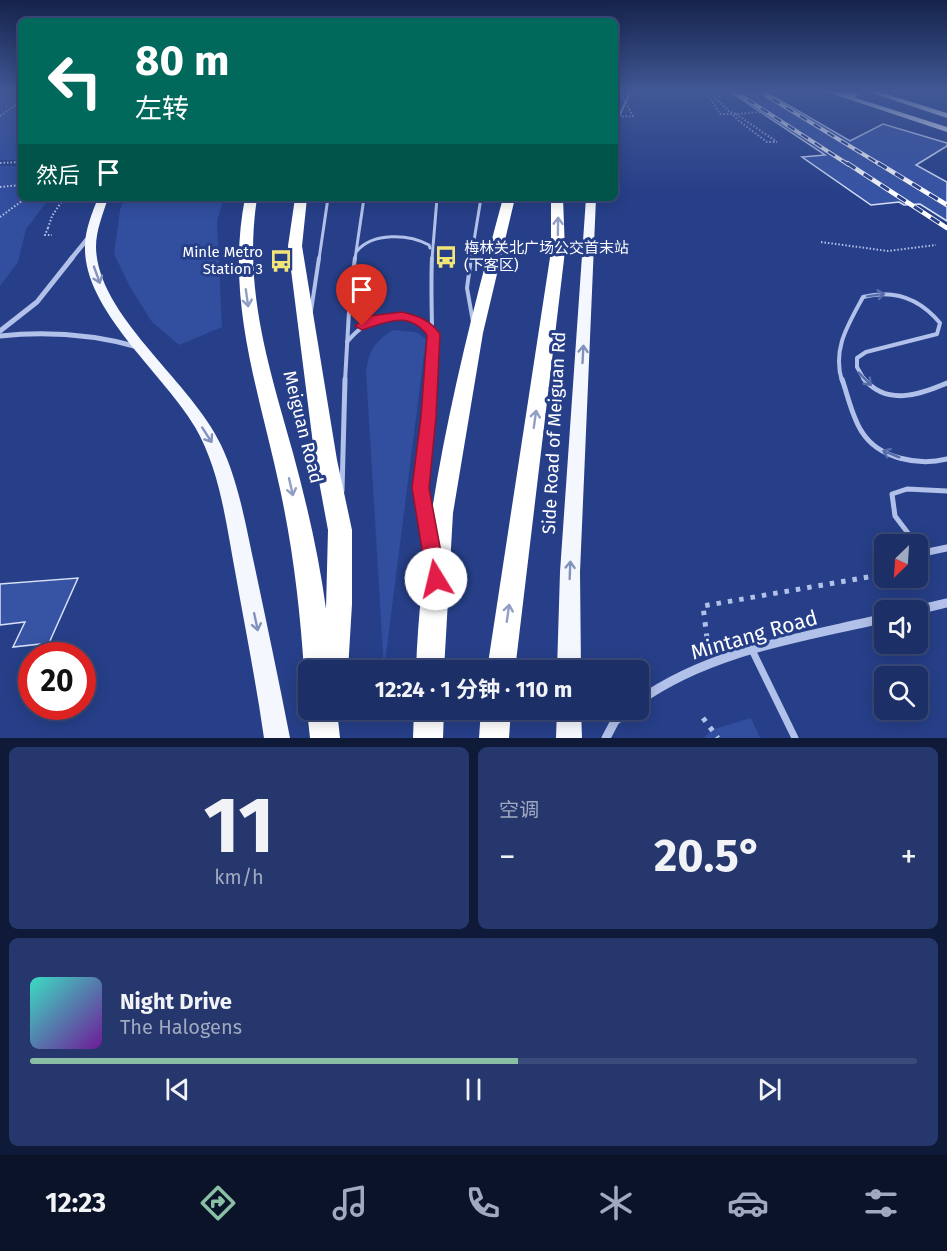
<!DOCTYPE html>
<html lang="zh">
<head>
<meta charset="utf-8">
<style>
  body { margin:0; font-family:"Fira Sans","Noto Sans SC",sans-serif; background:#25376c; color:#f1f3f6; height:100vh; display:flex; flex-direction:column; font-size:22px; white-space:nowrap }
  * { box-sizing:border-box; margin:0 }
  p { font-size:20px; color:#a0a9bf }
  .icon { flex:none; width:33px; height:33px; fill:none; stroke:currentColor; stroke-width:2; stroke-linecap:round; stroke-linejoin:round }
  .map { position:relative; height:738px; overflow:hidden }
  .panel { display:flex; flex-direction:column; gap:9px; padding:9px; background:#0f1a38; flex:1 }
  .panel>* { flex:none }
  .guide { position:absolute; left:18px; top:18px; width:600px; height:183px; border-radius:9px; box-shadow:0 3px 15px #0003,0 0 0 2px #3a4a7a; background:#00695c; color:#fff; overflow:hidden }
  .needle { width:39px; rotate:205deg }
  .tools { position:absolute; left:874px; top:534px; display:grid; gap:12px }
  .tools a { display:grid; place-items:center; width:54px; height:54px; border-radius:9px; background:#1c2f66; box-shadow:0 3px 15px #0003,0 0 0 2px #3a4a7a; font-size:30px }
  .speed { position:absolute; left:18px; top:642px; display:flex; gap:12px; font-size:30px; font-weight:700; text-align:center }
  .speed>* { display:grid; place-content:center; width:78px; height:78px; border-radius:50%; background:#1c2f66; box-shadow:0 3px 15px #0003,0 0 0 2px #3a4a7a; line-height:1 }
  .speed .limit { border:9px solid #d22; background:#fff; color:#111 }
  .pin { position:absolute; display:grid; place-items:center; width:51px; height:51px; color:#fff; margin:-62px -26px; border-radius:50% 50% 50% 0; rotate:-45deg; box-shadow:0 0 6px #0007 }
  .pin .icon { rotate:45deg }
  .me { position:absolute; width:66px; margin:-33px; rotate:351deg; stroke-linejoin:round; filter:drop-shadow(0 0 4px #0008) }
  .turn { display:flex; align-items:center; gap:21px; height:126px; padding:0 18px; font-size:27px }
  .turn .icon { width:78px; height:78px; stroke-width:2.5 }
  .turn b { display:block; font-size:42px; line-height:51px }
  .then { display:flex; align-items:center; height:57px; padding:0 18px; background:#0003; gap:12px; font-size:22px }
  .big { font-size:45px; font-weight:700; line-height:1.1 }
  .panel .card { flex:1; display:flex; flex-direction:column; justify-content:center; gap:9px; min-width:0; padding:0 21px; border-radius:9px; background:#25376c }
  .panel .dial { align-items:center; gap:0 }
  .dial b { font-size:78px; line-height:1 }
  .song { display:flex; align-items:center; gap:18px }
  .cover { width:72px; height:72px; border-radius:9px; background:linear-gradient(135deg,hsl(170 70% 55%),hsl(280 70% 35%)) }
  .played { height:6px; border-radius:3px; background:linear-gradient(90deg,#8abfa5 55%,#3a4a7a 55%) }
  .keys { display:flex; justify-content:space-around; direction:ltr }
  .heat { display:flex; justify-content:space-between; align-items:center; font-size:33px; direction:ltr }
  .panel .tiles { flex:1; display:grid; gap:9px; grid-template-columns:1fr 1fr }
  .card:last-child { grid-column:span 2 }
  .trip { position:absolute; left:298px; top:660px; width:351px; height:60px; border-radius:9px; background:#1c2f66; box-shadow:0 3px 15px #0003,0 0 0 2px #3a4a7a; font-weight:700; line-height:60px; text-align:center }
  .tabs { display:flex; height:96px; justify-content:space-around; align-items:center; background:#0b1329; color:#a0a9bf }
  .tabs .icon { width:42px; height:42px }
  .tabs .active { color:#8abfa5 }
  .tabs b { font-size:27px; color:#f1f3f6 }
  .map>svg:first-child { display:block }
</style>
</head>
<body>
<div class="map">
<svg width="947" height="738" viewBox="0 0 947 738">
  <rect width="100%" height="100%" fill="#263f88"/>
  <g fill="#314e9f">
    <rect x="0" y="91" width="21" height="69"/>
    <path d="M0 166H21V198L49 199 26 229 18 262 0 286Z"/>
    <path d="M125 198H224L217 221 222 327 179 345 152 322 130 287 114 254 120 210Z"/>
    <path d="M393 330 416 332 426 339 384 670 366 371C369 350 375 341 393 330Z"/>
    <path d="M751 718 760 738H704L711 730Z"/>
  </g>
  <g fill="#3753a4" stroke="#d6dff7" stroke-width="1.5">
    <path d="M729 91H764L850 141 883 124 947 143V146L916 165 947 182V221L920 204 904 205 899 202 871 205 802 157 825 155Z"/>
    <path d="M78 578 49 643 13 647 25 622 0 625V584Z"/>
  </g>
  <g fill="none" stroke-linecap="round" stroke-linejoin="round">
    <g stroke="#b2c1e9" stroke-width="2" stroke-dasharray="1.5 2" stroke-linecap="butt">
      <path d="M708 91 739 121 767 142H777"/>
      <path d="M714 91 721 99"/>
      <path d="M731 112 736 114 760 112"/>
      <path d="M736 114 777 142"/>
      <path d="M0 116 21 101"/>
      <path d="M0 163 21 162"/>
      <path d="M0 187 21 185"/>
      <path d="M0 217 26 198"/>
      <path d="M48 228 45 235H52"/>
      <path d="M821 242 888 251 936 245"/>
    </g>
    <g stroke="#b2c1e9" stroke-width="5" stroke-dasharray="4.5 7" stroke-linecap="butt">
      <path d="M707 638 703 606 885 574"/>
      <path d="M703 718 718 738"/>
    </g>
    <path stroke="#b2c1e9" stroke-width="2" d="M615 125 631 91"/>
    <g stroke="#b2c1e9" stroke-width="3">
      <path d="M357 251C373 232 409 234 429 245L430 248"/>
      <path d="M319 259 328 198"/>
      <path d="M355 259 364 198"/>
      <path d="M432 259 437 198"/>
      <path d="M471 259 481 198"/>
    </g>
    <g stroke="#b2c1e9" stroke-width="4">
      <path d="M471 258 467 288 473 322"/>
      <path d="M311 311 319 258"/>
      <path d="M347 342C370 314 404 306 432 332"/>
      <path d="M345 381 350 294 355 258"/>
      <path d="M431 381C434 340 430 299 432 258"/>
      <path d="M842 381C832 349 848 325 863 297 894 289 920 299 940 323L937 334 866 352 857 358V367L865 381"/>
    </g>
    <g stroke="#b2c1e9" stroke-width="5">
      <path d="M842 379C848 396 852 417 862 432 879 459 919 466 947 459"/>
      <path d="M864 379C887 406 919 395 947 383"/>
      <path d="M342 491 345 379"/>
      <path d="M429 537 421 488 431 379"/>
      <path d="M911 537 895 516 892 494 907 489 947 491"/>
    </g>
    <g stroke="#b2c1e9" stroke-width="7">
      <path d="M910 536 917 544"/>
      <path d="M918 546 923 553 947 548"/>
      <path d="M752 650 795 738"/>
    </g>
    <path stroke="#b2c1e9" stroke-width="4.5" d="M71 259 89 237"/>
    <g stroke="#b2c1e9" stroke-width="5">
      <path d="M0 331 37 302 72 258"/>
      <path d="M0 336C48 331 91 334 138 347"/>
    </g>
    <g stroke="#b2c1e9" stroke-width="9">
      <path d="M917 610 947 603"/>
      <path d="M639 701C711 650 800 638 885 618"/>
      <path d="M606 738 615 721 629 710"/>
    </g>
    <g fill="#f5f7fe" fill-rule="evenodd">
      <path d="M824 91H834L947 127V132Z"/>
      <path d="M866 91H876L947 113V118Z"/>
      <path d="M98 198H108C103 214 96 230 96 247 97 316 192 382 221 445 239 483 246 527 255 568 267 625 279 681 290 738H264C256 682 245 627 235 571 226 523 220 470 195 427 164 374 83 310 85 246 85 230 92 213 98 198Z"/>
      <path d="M586 198H596L580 572 581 670H557L560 572Z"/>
      <path d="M557 710H581L582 738H556Z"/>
    </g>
    <g fill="#fff" fill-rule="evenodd">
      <path d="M840 91H851L858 95 854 98Z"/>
      <path d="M245 198H257C243 290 269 366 293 453 307 505 319 556 326 609L328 530 315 460 288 246 295 198H307L302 246 337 460 352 530V604L348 670H309V680L304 670C300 609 293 549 280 489 259 390 225 301 245 198Z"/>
      <path d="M503 198H515L483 333 453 513 444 670H416C422 510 461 353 503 198Z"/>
      <path d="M551 198H563L565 251 515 670H487L551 251Z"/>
      <path d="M309 706V710H337L340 738H310L307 710Z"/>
      <path d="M414 710H444L443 738H413Z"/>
      <path d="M481 710H511L509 738H479Z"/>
    </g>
    <g stroke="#fff" stroke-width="4">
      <g id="rail-far1">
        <path d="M734 91 849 165"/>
        <path d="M759 91 881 165"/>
      </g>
    </g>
    <g stroke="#fff" stroke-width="4.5">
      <g id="rail">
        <path d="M847 163 947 228"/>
        <path d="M878 163 947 205"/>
      </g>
    </g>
    <use href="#rail-far1" stroke="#263f88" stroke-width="2" stroke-dasharray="8" stroke-linecap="butt"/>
    <use href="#rail" stroke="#263f88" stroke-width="3" stroke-dasharray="10" stroke-linecap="butt"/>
    <g stroke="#b2c1e9" stroke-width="2" stroke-dasharray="1.5 2" stroke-linecap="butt">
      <path d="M709 96 720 114H736"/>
      <path d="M615 117 633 116 621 95 622 91"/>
      <path d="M48 228 52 216 64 198"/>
    </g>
  </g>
  <defs><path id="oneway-shaft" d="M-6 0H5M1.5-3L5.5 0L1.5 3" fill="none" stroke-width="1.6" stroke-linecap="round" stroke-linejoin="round" transform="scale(1.5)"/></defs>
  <g stroke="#929fc4">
    <use href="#oneway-shaft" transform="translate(558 226) rotate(-89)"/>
    <use href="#oneway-shaft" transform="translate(247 298) rotate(82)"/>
    <use href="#oneway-shaft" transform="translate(535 419) rotate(-82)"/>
    <use href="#oneway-shaft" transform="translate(291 487) rotate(77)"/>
    <use href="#oneway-shaft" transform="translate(508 613) rotate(-82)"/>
  </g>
  <g stroke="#8392bd">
    <use href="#oneway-shaft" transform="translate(97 275) rotate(70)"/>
    <use href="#oneway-shaft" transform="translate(583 354) rotate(-87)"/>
    <use href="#oneway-shaft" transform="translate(207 435) rotate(57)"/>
    <use href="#oneway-shaft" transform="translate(570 570) rotate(-88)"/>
    <use href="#oneway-shaft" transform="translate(256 622) rotate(78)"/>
  </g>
  <g stroke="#576caa">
    <use href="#oneway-shaft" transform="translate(876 295) rotate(-9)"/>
    <use href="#oneway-shaft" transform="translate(865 379) rotate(45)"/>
    <use href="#oneway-shaft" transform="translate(891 454) rotate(-158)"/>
  </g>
  <linearGradient id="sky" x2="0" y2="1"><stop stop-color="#15234b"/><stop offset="0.47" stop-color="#415896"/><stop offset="1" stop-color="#415896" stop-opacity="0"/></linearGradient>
  <rect width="947" height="194" fill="url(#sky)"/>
  <path fill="#e11d48" stroke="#92132f" stroke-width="1.5" d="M402 312C419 316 430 320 440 334L436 417 429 488 446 579 443 586 436 589 429 586 427 579 412 488 421 417 427 335C408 310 385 323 362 330L355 326 369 316Z"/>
  <defs>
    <g id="bus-bare" transform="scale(1.8)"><path d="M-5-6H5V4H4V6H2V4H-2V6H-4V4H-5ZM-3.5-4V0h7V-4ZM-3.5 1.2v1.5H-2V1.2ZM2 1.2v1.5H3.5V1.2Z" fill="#f2e577" stroke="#263f88" stroke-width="2.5" paint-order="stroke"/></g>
  </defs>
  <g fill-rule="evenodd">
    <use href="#bus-bare" x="446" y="257"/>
    <use href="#bus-bare" x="281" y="261"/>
  </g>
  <g text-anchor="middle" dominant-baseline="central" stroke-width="6" stroke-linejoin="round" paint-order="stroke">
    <g font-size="15" fill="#fff" stroke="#263f88" text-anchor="start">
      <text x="464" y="248">梅林关北广场公交首末站<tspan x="464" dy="17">(下客区)</tspan></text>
      <text x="263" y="252" text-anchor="end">Minle Metro<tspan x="263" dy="17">Station 3</tspan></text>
    </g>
    <g font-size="18" fill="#fff" stroke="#263f88">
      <text transform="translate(303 427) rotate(76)">Meiguan Road</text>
      <text transform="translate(554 433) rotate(-87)">Side Road of Meiguan Rd</text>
    </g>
    <g font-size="21" fill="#fff" stroke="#263f88">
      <text transform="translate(754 635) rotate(-16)">Mintang Road</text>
    </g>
  </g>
</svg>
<div class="tools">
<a><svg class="needle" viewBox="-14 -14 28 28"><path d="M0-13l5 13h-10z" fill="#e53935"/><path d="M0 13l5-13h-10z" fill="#a0a9bf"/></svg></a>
<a><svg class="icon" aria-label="sound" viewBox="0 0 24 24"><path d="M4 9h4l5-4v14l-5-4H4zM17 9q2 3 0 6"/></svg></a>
<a><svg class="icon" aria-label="search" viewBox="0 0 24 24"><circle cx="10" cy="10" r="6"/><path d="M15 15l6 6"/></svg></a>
</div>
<div class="speed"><div class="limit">20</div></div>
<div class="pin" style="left:362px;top:326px;background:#d93025"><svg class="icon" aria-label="arrive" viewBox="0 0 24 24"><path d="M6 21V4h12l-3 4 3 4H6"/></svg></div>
<svg class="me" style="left:436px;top:579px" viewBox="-20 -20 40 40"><circle r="19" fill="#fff"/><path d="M0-13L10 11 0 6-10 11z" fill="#e11d48"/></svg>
<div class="trip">12:24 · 1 分钟 · 110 m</div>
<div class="guide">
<div class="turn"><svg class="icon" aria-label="left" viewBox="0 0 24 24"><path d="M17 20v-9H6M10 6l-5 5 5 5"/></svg><div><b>80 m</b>左转</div></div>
<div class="then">然后<svg class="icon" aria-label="arrive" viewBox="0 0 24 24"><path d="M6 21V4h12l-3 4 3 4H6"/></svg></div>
</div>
</div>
<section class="panel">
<div class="tiles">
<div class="card dial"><b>11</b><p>km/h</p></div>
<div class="card"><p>空调</p>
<div class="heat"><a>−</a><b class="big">20.5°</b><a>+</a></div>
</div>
<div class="card">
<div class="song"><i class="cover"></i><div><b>Night Drive</b><p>The Halogens</p></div></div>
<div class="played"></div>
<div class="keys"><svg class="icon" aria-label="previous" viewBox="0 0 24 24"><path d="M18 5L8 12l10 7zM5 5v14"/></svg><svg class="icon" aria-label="pause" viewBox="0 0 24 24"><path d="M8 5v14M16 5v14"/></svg><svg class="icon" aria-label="next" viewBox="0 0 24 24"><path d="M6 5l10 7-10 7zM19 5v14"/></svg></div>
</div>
</div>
</section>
<nav class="tabs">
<b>12:23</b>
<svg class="icon active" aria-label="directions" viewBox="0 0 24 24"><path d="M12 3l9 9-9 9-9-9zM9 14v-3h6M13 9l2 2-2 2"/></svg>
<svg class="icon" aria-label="music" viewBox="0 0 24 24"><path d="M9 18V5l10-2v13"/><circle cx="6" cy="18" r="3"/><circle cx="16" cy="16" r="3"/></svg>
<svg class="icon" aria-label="phone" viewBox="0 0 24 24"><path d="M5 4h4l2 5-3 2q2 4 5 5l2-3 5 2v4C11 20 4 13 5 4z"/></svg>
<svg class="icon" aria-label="climate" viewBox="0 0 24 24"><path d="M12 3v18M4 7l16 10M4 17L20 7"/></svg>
<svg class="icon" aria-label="car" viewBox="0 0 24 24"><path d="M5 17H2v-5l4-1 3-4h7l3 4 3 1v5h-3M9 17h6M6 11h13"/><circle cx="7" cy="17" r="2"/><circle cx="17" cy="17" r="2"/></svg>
<svg class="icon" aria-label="filters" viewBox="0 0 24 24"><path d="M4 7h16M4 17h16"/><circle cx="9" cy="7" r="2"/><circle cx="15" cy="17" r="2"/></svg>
</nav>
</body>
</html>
